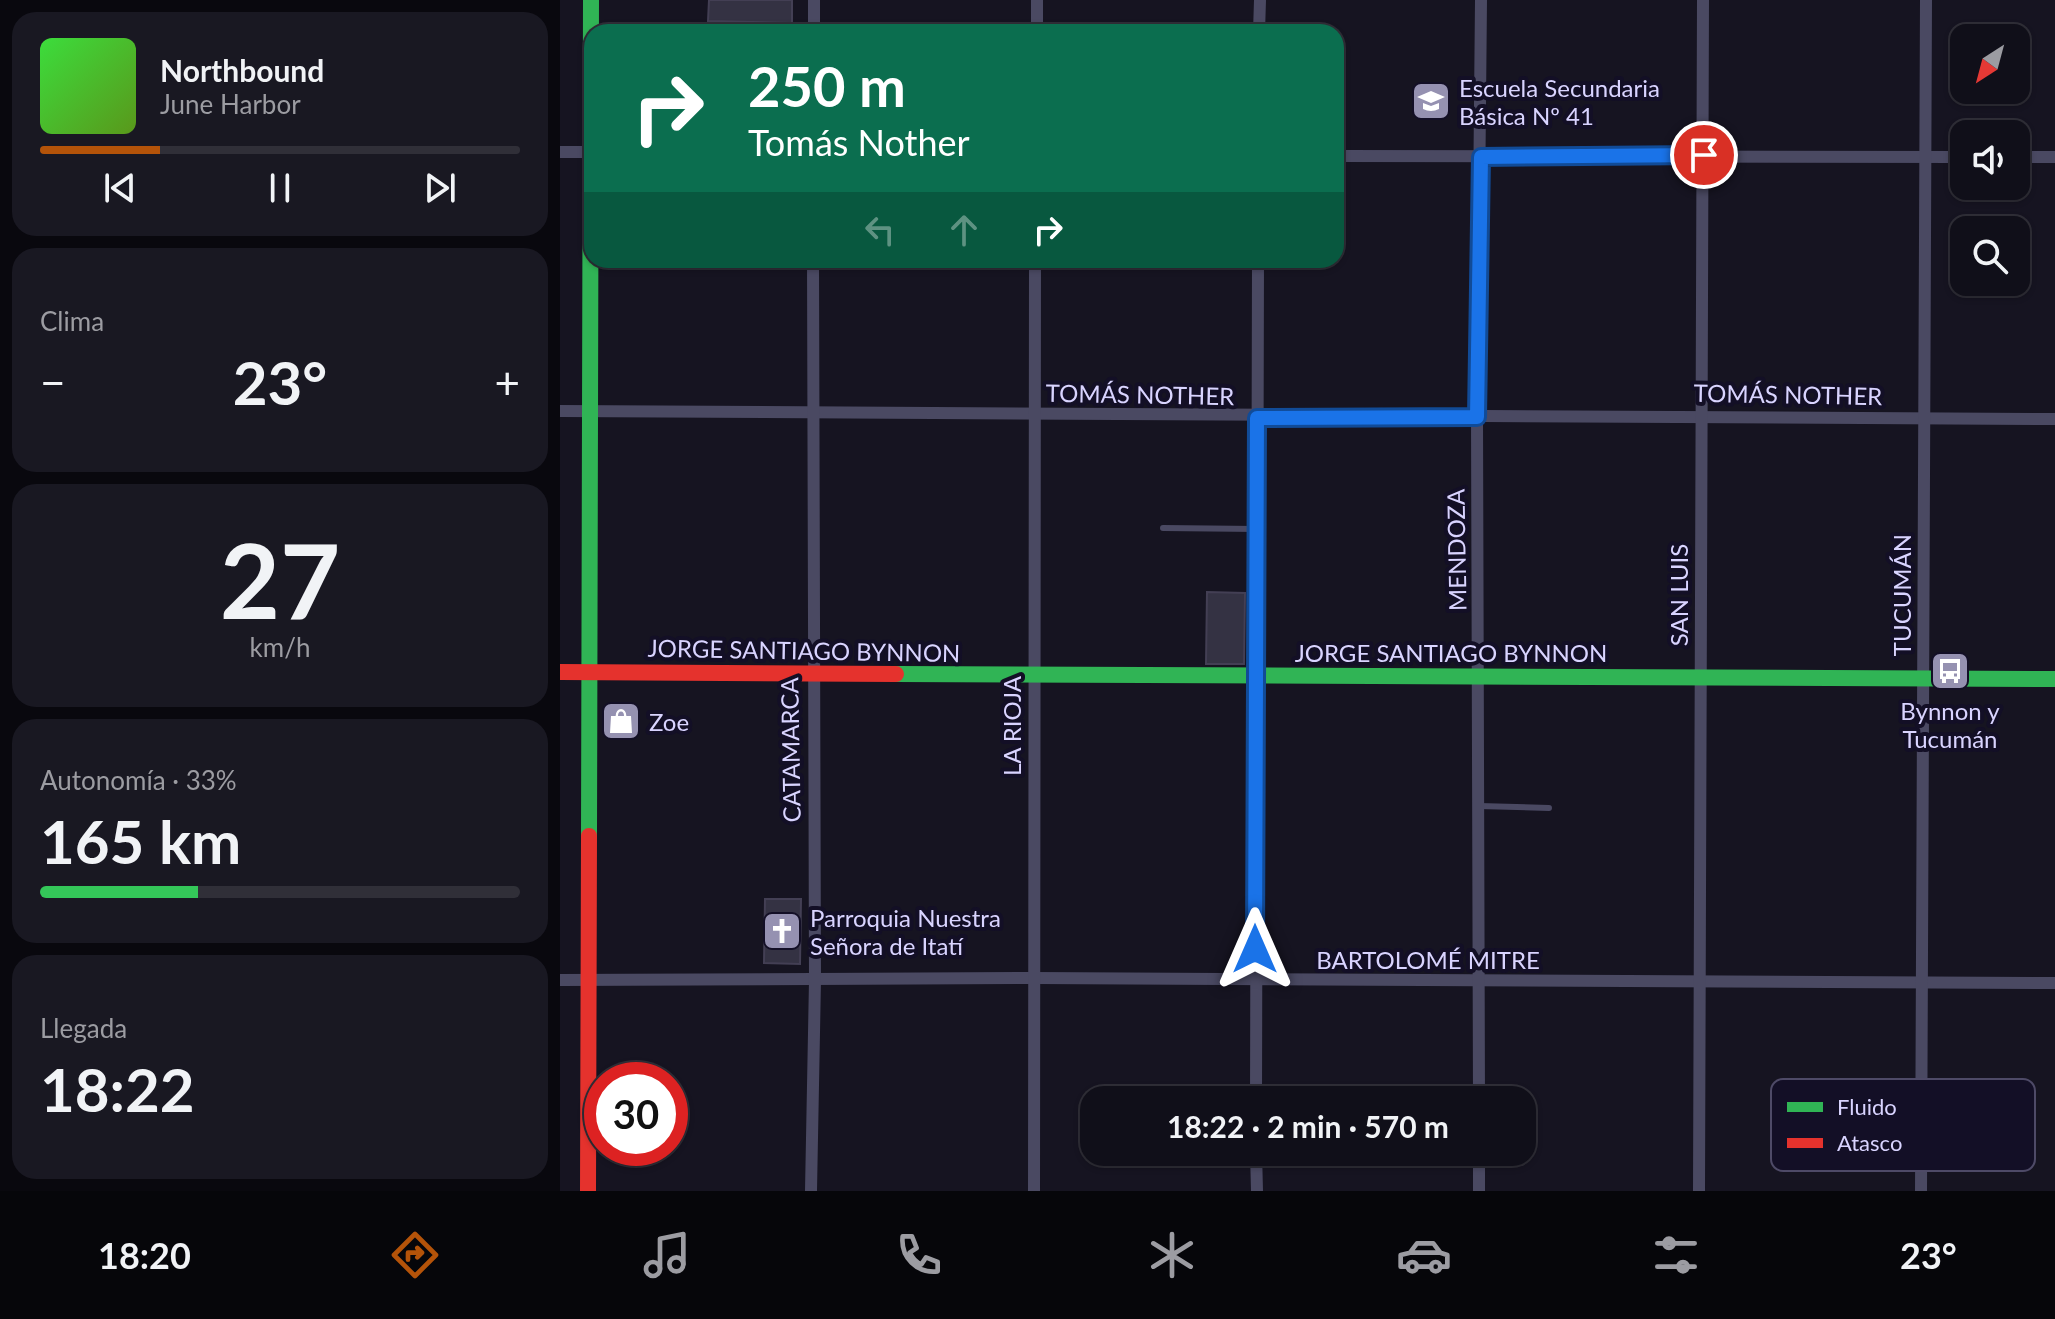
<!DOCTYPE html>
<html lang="es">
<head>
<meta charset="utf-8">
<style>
  body { margin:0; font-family:Lato,sans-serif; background:#191822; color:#f1f3f6; height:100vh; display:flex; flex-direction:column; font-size:30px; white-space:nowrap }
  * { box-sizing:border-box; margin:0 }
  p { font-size:26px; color:#9c9ca2 }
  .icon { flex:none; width:44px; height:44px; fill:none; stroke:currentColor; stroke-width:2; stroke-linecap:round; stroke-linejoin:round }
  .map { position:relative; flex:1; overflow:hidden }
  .details { display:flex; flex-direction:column; gap:12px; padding:12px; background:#09080e; width:560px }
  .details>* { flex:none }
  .top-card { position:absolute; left:24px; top:24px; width:760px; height:244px; border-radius:24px; box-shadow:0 2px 6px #0004,0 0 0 2px #302f38; background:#0b6e4f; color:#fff; overflow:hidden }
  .needle { width:52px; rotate:216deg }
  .tools { position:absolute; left:1390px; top:24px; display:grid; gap:16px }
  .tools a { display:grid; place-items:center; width:80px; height:80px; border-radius:16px; background:#100f19; box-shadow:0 2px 6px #0004,0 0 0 2px #302f38; font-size:40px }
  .speed { position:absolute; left:24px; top:1062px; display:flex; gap:16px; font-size:40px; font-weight:700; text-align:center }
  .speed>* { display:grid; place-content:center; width:104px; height:104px; border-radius:50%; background:#100f19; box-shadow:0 2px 6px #0004,0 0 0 2px #302f38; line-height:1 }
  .speed .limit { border:12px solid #d22; background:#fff; color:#111 }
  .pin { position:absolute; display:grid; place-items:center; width:68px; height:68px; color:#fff; margin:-34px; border:4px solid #fff; border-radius:50%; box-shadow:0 2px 8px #0007 }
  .me { position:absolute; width:88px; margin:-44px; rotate:0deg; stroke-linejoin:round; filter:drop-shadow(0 0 6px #0008) }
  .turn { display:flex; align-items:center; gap:28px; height:168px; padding:0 32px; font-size:36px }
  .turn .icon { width:104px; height:104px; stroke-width:2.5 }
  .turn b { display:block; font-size:56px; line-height:68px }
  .lanes { display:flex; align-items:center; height:76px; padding:0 32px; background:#0003; justify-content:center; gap:40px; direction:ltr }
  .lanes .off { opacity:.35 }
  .big { font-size:60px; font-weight:700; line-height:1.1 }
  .details .card { flex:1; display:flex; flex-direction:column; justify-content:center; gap:12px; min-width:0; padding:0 28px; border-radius:24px; background:#191822 }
  .details .dial { align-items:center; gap:0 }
  .dial b { font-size:104px; line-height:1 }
  .song { display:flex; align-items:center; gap:24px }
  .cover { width:96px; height:96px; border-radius:12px; background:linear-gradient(135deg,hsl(120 70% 55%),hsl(90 70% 35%)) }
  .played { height:8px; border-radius:4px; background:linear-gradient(90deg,#b45309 25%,#302f38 25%) }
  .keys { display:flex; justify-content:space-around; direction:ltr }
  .heat { display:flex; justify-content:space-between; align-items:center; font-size:44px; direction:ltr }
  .charge { height:12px; border-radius:6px; background:linear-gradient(90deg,#34c759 33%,#302f38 0) }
  .trip { position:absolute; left:520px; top:1086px; width:456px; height:80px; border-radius:24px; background:#100f19; box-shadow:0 2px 6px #0004,0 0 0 2px #302f38; font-weight:700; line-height:80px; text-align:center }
  .menu { display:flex; height:128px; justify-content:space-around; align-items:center; background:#06060a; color:#9c9ca2 }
  .menu .icon { width:56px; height:56px }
  .menu .active { color:#b45309 }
  .menu b { font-size:36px; color:#f1f3f6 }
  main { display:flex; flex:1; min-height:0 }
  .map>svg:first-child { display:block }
</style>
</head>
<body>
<main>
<section class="details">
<div class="card">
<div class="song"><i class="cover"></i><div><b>Northbound</b><p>June Harbor</p></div></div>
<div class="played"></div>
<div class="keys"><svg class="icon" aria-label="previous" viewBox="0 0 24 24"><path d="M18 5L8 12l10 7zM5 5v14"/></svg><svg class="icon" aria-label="pause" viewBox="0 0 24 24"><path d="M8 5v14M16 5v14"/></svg><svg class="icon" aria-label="next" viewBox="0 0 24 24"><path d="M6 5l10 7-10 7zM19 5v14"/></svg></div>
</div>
<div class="card"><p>Clima</p>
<div class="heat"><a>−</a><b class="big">23°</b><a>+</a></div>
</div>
<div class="card dial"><b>27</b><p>km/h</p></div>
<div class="card"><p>Autonomía · 33%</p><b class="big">165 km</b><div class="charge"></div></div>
<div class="card"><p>Llegada</p><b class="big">18:22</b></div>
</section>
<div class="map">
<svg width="1495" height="1191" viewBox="0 0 1495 1191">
  <rect width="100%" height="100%" fill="#161421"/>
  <g fill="#343243" stroke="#433f54" stroke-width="2">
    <path d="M149 0H232V23L148 21Z"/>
    <path d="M647 592 685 593 684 664H646Z"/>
    <rect x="48" y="713" width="26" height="15"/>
    <path d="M205 899H241L240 964 204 963Z"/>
  </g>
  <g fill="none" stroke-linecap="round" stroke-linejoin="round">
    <g stroke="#4a4962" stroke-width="6">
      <path d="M603 528 697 529"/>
      <path d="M919 806 989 808"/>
    </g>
    <g stroke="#4a4962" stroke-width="12">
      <path d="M254 32V0"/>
      <path d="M477 32V0"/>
      <path d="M699 32 700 0"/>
      <path d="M0 152H32"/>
      <path d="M776 156 1404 157"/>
      <path d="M1456 157H1495"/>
      <path d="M0 411 1495 419"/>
      <path d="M0 980 474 978 1495 983"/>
      <path d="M696 1100 698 260"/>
      <path d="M919 1100 917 417 921 0"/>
      <path d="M696 1152 697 1191"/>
      <path d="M919 1152V1191"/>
      <path d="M251 1191 255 980 253 260"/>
      <path d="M474 1191 475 260"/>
      <path d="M1139 1191 1143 0"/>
      <path d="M1361 1191 1366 0"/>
    </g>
    <g stroke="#30b455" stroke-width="16">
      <path d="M336 674 1495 679"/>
      <path d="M29 836 31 0"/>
    </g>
    <g stroke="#e5322d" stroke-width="16">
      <path d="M0 672 336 674"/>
      <path d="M28 1191 29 836"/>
    </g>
  </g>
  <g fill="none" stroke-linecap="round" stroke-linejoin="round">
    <g stroke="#114b97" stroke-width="20">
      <path id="route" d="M695 949 697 418 917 417 921 157 1144 155"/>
    </g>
    <use href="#route" stroke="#1a73e8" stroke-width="14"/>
  </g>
  <defs>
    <g id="school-square" transform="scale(2)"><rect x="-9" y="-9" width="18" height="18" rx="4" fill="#9591b1" stroke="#130f26"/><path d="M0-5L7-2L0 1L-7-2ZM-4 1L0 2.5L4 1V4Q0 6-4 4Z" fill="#fff"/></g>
    <g id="bus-square" transform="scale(2)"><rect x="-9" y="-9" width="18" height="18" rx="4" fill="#9591b1" stroke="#130f26"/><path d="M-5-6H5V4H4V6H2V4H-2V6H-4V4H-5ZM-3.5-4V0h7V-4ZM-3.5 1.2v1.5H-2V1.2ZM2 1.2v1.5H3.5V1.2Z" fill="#fff"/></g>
    <g id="shop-square" transform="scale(2)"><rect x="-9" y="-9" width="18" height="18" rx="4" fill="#9591b1" stroke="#130f26"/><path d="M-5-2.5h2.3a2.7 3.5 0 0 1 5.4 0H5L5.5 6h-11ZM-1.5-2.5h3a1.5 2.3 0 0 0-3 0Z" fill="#fff"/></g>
    <g id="church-square" transform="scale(2)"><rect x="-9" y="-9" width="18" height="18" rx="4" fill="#9591b1" stroke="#130f26"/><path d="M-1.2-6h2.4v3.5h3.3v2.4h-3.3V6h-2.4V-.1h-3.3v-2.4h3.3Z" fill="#fff"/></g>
  </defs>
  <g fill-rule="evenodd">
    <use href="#school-square" x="871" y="101"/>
    <use href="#bus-square" x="1390" y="671"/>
    <use href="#shop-square" x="61" y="721"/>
    <use href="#church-square" x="222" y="931"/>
  </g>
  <g text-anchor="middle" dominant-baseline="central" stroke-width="8" stroke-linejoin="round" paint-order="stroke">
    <g font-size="24" fill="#d9d4ff" stroke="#130f26" text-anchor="start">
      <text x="899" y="87">Escuela Secundaria<tspan x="899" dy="28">Básica Nº 41</tspan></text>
      <text x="1390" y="710" text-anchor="middle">Bynnon y<tspan x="1390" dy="28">Tucumán</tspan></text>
      <text x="89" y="721">Zoe</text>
      <text x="250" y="917">Parroquia Nuestra<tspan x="250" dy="28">Señora de Itatí</tspan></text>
    </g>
    <g font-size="24" fill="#d9d4ff" stroke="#130f26">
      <text transform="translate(580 394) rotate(1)">TOMÁS NOTHER</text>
      <text transform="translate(1228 394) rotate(1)">TOMÁS NOTHER</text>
      <text transform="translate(896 550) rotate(-91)">MENDOZA</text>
      <text transform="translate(1118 595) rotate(-90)">SAN LUIS</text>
      <text transform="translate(1341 595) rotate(-90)">TUCUMÁN</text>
      <text transform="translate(244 650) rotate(1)">JORGE SANTIAGO BYNNON</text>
      <text x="891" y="652">JORGE SANTIAGO BYNNON</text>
      <text transform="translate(451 726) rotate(-90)">LA RIOJA</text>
      <text transform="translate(230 750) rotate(-91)">CATAMARCA</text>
      <text x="868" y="959">BARTOLOMÉ MITRE</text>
    </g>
  </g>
  <rect x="1211" y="1079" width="264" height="92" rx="12" fill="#130f26" stroke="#4e4a67" stroke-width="2"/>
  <rect x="1227" y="1102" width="36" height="10" fill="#30b455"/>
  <rect x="1227" y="1138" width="36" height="10" fill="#e5322d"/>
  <g font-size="22" fill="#d9d4ff">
    <text x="1277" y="1115">Fluido</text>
    <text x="1277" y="1151">Atasco</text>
  </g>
</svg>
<div class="tools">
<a><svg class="needle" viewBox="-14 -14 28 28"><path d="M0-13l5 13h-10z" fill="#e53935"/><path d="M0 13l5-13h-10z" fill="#9c9ca2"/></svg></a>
<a><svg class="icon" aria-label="sound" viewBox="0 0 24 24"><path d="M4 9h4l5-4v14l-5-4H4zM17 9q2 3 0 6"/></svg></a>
<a><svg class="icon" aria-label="search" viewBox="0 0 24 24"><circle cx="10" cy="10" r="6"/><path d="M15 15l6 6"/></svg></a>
</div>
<div class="speed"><div class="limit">30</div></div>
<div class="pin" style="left:1144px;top:155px;background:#d93025"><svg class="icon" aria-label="arrive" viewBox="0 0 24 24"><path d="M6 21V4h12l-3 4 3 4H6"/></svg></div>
<svg class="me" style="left:695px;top:949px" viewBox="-20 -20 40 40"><path d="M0-17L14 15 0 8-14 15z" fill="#1a73e8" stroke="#fff" stroke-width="4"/></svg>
<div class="trip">18:22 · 2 min · 570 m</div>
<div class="top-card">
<div class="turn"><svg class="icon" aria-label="right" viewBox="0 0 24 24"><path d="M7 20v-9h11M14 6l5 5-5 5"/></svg><div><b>250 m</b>Tomás Nother</div></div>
<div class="lanes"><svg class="icon off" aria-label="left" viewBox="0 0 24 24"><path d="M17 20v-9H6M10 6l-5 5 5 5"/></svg><svg class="icon off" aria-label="ahead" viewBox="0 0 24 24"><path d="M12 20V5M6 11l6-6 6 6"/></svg><svg class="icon" aria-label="right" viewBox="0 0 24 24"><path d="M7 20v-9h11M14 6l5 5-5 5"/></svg></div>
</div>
</div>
</main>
<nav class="menu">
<b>18:20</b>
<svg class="icon active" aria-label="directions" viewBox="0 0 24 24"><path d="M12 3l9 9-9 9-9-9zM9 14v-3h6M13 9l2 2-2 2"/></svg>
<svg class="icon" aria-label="music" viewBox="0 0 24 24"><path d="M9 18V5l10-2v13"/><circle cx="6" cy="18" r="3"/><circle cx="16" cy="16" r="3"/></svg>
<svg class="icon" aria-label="phone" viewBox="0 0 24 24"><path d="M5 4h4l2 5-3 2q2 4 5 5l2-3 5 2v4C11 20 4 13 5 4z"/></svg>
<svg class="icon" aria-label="climate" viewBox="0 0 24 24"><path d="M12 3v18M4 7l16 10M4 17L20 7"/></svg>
<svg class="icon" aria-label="car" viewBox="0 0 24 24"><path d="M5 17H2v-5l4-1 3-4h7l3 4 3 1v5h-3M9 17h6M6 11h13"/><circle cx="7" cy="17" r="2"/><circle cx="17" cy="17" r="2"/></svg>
<svg class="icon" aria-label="filters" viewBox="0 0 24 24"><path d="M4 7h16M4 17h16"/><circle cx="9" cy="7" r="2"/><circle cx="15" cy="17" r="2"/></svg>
<b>23°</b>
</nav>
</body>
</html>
